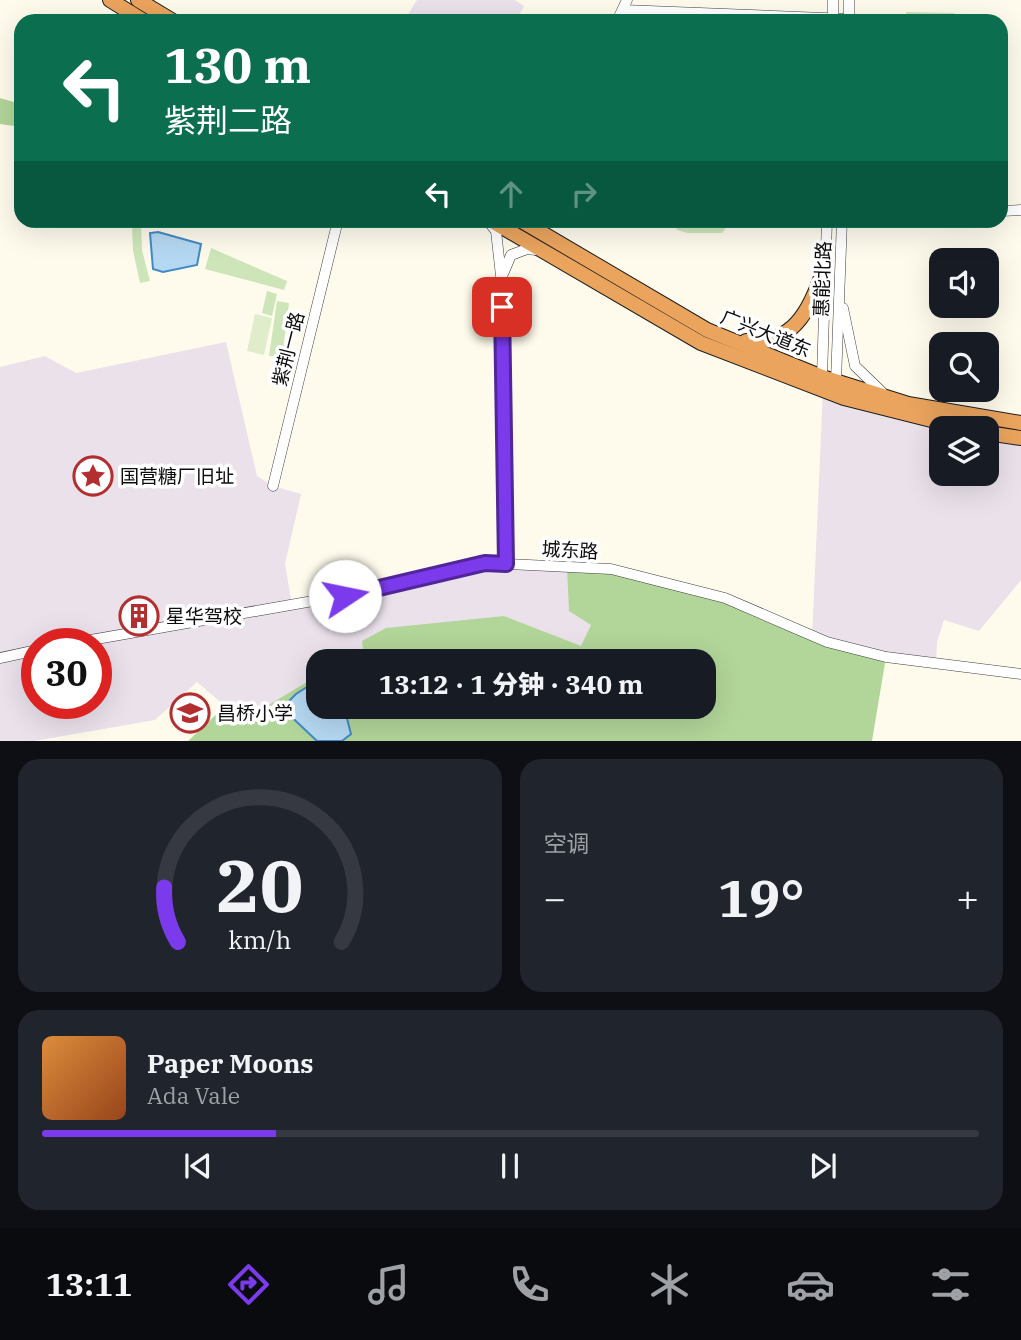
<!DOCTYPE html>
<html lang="zh">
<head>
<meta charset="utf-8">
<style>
  body { margin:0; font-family:"IBM Plex Serif","Noto Sans SC",serif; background:#20242c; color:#f1f3f6; height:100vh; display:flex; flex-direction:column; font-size:26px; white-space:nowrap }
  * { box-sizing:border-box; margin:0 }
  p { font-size:23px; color:#9ea1a6 }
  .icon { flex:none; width:38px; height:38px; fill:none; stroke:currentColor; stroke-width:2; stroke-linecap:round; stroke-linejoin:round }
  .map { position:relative; height:741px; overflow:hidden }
  .drawer { display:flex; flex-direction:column; gap:18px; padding:18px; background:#0d0f14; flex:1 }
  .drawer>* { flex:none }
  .banner { position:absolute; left:14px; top:14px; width:994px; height:214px; border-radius:21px; box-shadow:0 7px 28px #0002; background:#0b6e4f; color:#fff; overflow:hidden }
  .controls { position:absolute; left:929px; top:248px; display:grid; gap:14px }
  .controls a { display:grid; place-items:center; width:70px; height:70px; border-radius:14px; background:#171b24; box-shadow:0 7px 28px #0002; font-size:35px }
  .speed { position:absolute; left:21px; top:628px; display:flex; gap:14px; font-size:35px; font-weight:700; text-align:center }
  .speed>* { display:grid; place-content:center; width:91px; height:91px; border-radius:50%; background:#171b24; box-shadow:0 7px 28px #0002; line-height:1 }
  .speed .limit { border:10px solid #d22; background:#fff; color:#111 }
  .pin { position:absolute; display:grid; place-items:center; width:60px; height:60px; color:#fff; margin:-30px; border-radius:14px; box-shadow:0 4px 10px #0006 }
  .me { position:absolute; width:77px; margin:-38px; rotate:79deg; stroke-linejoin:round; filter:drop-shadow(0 0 5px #0008) }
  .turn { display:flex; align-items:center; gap:24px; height:147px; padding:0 35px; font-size:32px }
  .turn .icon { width:91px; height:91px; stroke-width:2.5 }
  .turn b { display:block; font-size:49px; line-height:60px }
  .lanes { display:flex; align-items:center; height:66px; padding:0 35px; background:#0003; justify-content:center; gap:35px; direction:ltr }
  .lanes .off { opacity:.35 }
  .big { font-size:52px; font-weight:800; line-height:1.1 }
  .drawer .widget { flex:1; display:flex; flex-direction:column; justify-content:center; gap:10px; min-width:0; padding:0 24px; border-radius:21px; background:#20242c }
  .drawer .dial { align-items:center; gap:0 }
  .dial svg { height:182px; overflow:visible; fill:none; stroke:#363941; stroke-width:7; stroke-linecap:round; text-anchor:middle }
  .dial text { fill:#f1f3f6; stroke:none }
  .song { display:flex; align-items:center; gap:21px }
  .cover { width:84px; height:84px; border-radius:10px; background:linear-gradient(135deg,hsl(30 70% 55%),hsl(20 70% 35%)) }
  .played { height:7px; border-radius:4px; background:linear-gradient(90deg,#7c3aed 25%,#363941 25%) }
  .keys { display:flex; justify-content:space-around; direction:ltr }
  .heat { display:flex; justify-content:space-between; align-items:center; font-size:38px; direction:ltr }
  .drawer .tiles { flex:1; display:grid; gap:18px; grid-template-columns:1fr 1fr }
  .widget:last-child { grid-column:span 2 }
  .trip { position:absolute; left:306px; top:649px; width:410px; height:70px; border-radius:21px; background:#171b24; box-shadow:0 7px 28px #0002; font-weight:800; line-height:70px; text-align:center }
  .tabs { display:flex; height:112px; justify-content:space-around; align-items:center; background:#090b0e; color:#9ea1a6 }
  .tabs .icon { width:49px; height:49px }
  .tabs .on { color:#7c3aed }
  .tabs b { font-size:32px; color:#f1f3f6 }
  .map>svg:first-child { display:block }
</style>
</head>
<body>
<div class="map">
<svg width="1021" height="742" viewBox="0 0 1021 742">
  <rect width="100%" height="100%" fill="#fefbed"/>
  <g fill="#eae1eb" fill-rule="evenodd">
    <path d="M417 0H515L524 6 516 21H404Z"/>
    <path d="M226 342 257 476 273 486 301 494 285 564 292 605 485 563 567 567 591 625 582 647 504 616 362 641 364 661 318 662V677L247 718 225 706 197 682 155 720 34 741H0V367L45 356 76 373ZM37 644H96V704H37Z"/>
    <path d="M823 390 942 429V474H987V433L1021 438V580L979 631 944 620 937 642 936 664 812 639Z"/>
  </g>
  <g fill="#cee5b9">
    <path d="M906 12 955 13V21H906Z"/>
    <path d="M675 221V220L731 221 722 233H688L677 230Z"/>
    <path d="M132 225H141L142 250 150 281 140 283 133 251Z"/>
    <path d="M211 248 287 281 284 290 205 269Z"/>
    <path d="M267 291 277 294 272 316 262 313Z"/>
    <path d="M277 301 289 303 282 357 269 356Z"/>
  </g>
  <g fill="#b2d599">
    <path d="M21 91V127L0 124V98L17 103Z"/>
    <path d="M567 567 611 569 725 598 812 638 886 657 872 741 187 742 225 706 247 718 317 676 318 707H704V662L364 661 362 641 386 628 504 616 581 646 591 625 569 611Z"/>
  </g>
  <path fill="#e0edca" d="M255 314 272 318 264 355 247 351Z"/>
  <g fill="#b5d8f2" stroke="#418ac3" stroke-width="2">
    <path d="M158 232 201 244 197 265 163 272 153 269 150 233Z"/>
    <path d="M318 680V707H344L351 734 342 741H317L282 708 296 694Z"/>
  </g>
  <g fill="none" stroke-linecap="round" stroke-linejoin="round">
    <g stroke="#3f3f3f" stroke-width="11">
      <g id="minor">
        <path d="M623 10 849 19"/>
        <path d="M617 21 627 0"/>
        <path d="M833 21V0"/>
        <path d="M849 21V0"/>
        <path d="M1001 211 1021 210"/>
        <path d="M488 221 496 231 502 285 506 564"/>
        <path d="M503 274 511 255 527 249 536 250"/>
        <path d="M843 308 855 366 882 392"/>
        <path d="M822 377 827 220"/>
        <path d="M836 381 842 220"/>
        <path d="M273 486 338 220"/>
        <path d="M68 644 398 586 485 563 611 569 725 598 827 642 886 657 1021 674"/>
        <path d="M0 658 37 650"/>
      </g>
    </g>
    <g stroke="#1d1d1d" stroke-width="16">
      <g id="highway">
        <path d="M110 0 144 21"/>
        <path d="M138 0 173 21"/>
        <path d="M490 220 701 343 844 398 967 429"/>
        <path d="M520 220 707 330 822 377 908 404 1021 423"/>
        <path d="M746 341C797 346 812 304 826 263"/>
        <path d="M987 433 1021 438"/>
      </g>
    </g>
    <use href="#minor" stroke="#fff" stroke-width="10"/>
    <use href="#highway" stroke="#eaa45e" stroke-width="14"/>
  </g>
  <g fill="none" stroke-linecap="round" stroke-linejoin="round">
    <g stroke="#51269a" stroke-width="18">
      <path id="route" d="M345 596 485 563 506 564 502 307"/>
    </g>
    <use href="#route" stroke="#7c3aed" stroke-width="12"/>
  </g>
  <defs>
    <g id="sight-ring" transform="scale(2.0125)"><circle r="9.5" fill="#fff" stroke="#b22e2f" stroke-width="1.5"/><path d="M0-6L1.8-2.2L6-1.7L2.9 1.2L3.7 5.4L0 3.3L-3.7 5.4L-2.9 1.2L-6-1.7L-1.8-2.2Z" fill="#b22e2f"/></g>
    <g id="building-ring" transform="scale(2.0125)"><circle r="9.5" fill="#fff" stroke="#b22e2f" stroke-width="1.5"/><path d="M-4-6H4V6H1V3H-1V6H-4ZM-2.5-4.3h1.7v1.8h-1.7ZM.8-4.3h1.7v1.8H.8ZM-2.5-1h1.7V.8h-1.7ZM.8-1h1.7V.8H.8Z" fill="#b22e2f"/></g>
    <g id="school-ring" transform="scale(2.0125)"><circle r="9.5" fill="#fff" stroke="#b22e2f" stroke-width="1.5"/><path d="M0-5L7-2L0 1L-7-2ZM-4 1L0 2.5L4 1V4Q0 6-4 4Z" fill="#b22e2f"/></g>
  </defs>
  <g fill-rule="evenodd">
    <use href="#sight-ring" x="93" y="476"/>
    <use href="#building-ring" x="139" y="616"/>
    <use href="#school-ring" x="190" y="713"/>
  </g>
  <g text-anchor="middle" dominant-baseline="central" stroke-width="7" stroke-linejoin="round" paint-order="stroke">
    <g font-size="19" fill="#0c0c0c" stroke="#fff">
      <text transform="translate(822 279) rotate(-88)">惠能北路</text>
      <text transform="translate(766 333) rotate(22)">广兴大道东</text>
      <text transform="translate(288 349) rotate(-76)">紫荆一路</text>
      <text transform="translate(570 550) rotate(3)">城东路</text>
    </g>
    <g font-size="19" fill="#0c0c0c" stroke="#fff" text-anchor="start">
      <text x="120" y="476">国营糖厂旧址</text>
      <text x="166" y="616">星华驾校</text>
      <text x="217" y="713">昌桥小学</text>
    </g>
  </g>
</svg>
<div class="controls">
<a><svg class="icon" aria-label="sound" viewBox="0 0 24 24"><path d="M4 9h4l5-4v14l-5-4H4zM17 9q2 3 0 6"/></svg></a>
<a><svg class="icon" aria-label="search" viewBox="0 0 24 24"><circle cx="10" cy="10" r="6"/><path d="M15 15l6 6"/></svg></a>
<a><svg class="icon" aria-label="layers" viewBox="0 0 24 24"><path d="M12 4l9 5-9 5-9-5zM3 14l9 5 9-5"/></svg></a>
</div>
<div class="speed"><div class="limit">30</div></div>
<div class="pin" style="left:502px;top:307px;background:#d93025"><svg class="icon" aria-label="arrive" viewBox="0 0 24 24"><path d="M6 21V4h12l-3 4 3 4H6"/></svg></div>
<svg class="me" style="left:345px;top:596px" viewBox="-20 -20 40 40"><circle r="19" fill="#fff"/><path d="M0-13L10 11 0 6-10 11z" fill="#7c3aed"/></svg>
<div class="trip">13:12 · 1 分钟 · 340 m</div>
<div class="banner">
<div class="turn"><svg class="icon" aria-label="left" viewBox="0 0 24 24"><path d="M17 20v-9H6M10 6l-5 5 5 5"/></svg><div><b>130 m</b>紫荆二路</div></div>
<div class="lanes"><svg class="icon" aria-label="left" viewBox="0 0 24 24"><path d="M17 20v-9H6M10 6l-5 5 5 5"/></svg><svg class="icon off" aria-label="ahead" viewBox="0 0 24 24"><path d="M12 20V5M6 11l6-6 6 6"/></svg><svg class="icon off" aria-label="right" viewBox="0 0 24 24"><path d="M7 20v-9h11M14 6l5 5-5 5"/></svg></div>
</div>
</div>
<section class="drawer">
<div class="tiles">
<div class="widget dial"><svg viewBox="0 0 100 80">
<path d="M14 69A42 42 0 1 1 86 69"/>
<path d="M14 69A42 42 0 0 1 8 45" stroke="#7c3aed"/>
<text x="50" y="56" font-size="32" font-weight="700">20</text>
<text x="50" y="72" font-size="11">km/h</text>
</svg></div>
<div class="widget"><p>空调</p>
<div class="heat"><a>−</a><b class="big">19°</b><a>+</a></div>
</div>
<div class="widget">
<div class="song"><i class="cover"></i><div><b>Paper Moons</b><p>Ada Vale</p></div></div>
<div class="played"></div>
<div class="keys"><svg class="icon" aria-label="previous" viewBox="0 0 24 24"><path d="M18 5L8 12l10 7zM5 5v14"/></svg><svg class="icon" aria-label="pause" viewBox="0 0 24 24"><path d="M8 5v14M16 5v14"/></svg><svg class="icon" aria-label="next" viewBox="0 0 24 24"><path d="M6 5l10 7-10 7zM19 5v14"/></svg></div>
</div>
</div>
</section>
<nav class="tabs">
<b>13:11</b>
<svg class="icon on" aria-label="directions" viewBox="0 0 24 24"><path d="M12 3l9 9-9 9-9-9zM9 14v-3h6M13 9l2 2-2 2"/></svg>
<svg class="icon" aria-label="music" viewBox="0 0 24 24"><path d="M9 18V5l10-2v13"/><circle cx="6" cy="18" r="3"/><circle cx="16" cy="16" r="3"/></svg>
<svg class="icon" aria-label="phone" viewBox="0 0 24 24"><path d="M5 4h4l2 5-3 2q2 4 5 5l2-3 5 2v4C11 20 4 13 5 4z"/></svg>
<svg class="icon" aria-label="climate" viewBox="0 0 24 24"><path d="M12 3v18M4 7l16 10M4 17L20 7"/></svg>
<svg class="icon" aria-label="car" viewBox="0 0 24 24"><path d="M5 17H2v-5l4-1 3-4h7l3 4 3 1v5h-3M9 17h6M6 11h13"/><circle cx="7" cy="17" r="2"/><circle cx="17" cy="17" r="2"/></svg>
<svg class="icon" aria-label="filters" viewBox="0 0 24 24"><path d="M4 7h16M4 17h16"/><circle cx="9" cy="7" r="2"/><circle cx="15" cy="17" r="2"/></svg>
</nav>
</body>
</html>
